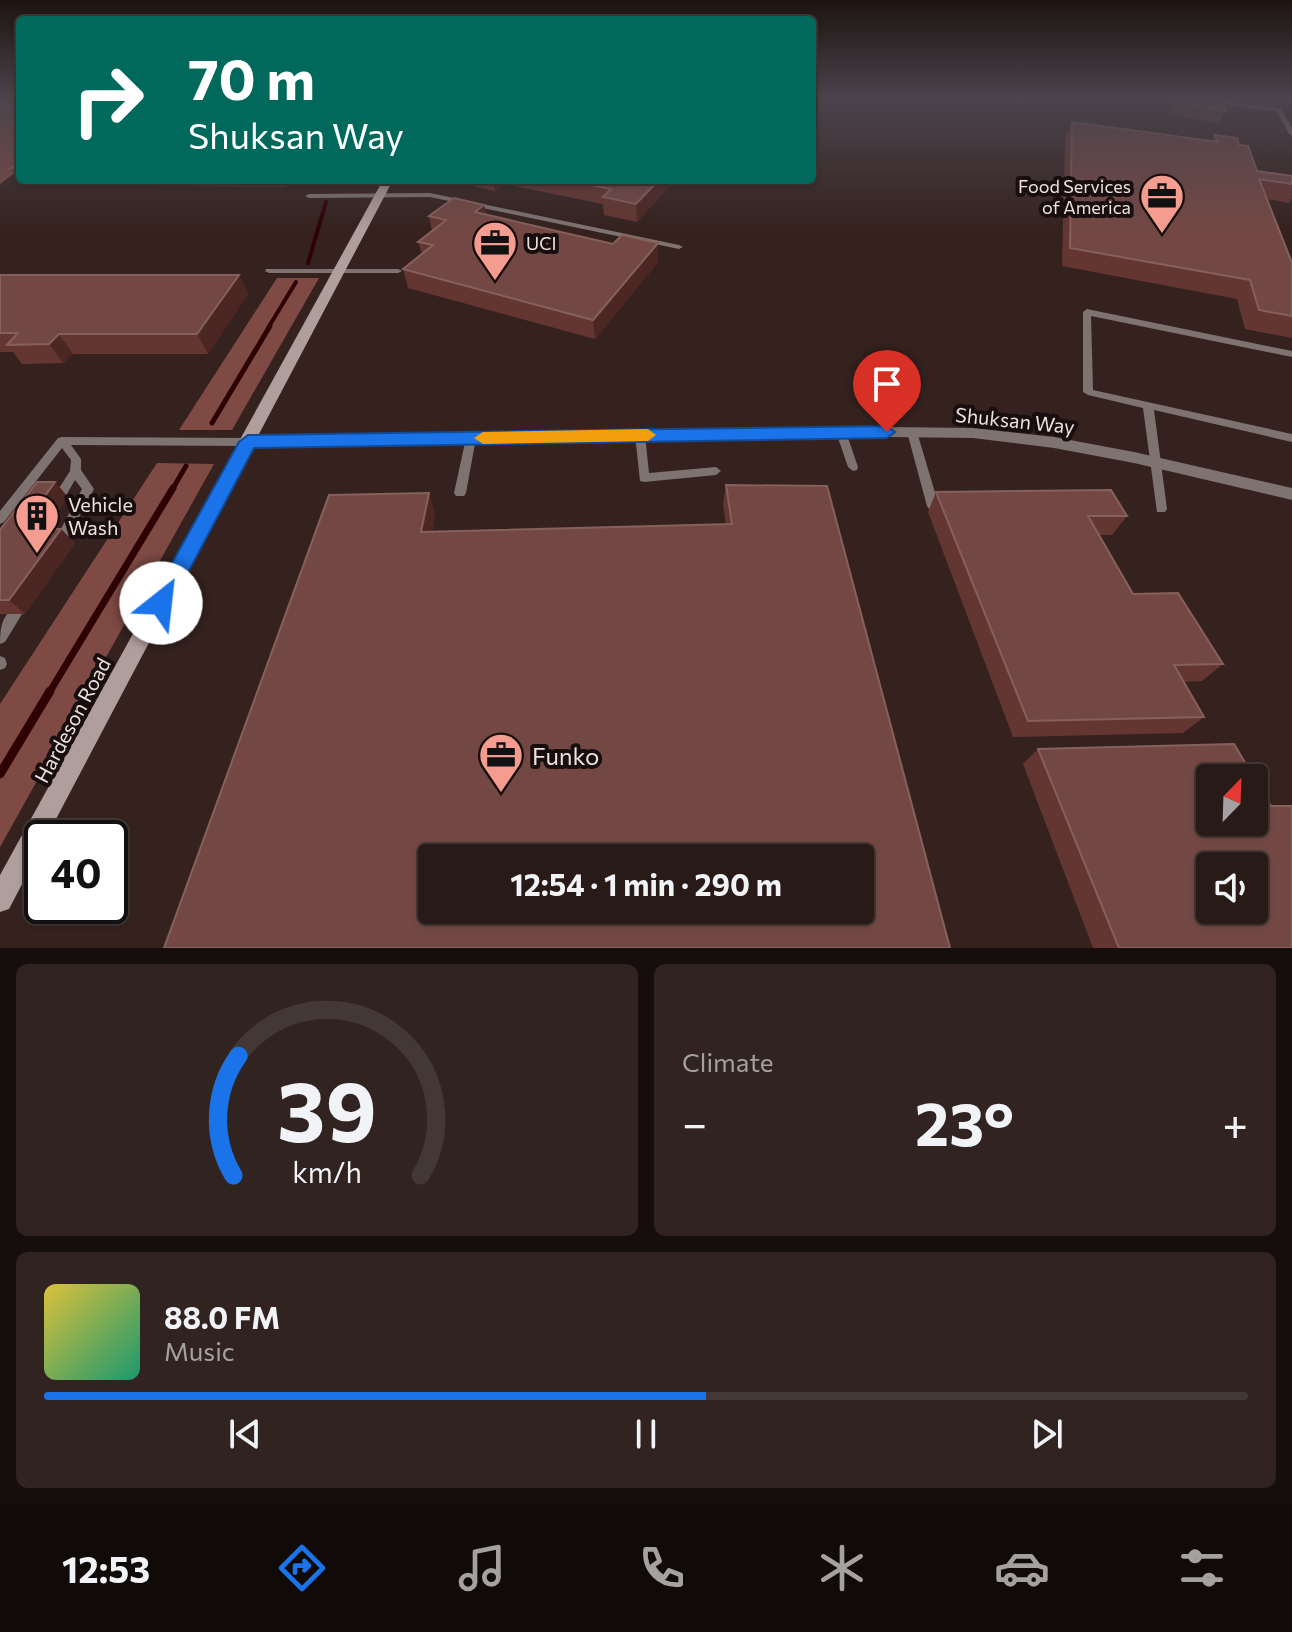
<!DOCTYPE html>
<html lang="en">
<head>
<meta charset="utf-8">
<style>
  body { margin:0; font-family:Commissioner,sans-serif; background:#302320; color:#f1f3f6; height:100vh; display:flex; flex-direction:column; font-size:30px; white-space:nowrap }
  * { box-sizing:border-box; margin:0 }
  p { font-size:26px; color:#a5a1a1 }
  .icon { flex:none; width:44px; height:44px; fill:none; stroke:currentColor; stroke-width:2; stroke-linecap:round; stroke-linejoin:round }
  .map { position:relative; height:948px; overflow:hidden }
  .drawer { display:flex; flex-direction:column; gap:16px; padding:16px; background:#160e0d; flex:1 }
  .drawer>* { flex:none }
  .hud { position:absolute; left:16px; top:16px; width:800px; height:168px; border-radius:8px; box-shadow:0 2px 6px #0004,0 0 0 2px #443836; background:#00695c; color:#fff; overflow:hidden }
  .needle { width:52px; rotate:23deg }
  .tools { position:absolute; left:1196px; top:764px; display:grid; gap:16px }
  .tools a { display:grid; place-items:center; width:72px; height:72px; border-radius:8px; background:#281a17; box-shadow:0 2px 6px #0004,0 0 0 2px #443836; font-size:40px }
  .speed { position:absolute; left:24px; top:820px; display:flex; gap:16px; font-size:40px; font-weight:700; text-align:center }
  .speed>* { display:grid; place-content:center; width:104px; height:104px; border-radius:50%; background:#281a17; box-shadow:0 2px 6px #0004,0 0 0 2px #443836; line-height:1 }
  .speed .limit { border:4px solid #111; border-radius:12px; background:#fff; color:#111 }
  .pin { position:absolute; display:grid; place-items:center; width:68px; height:68px; color:#fff; margin:-82px -34px; border-radius:50% 50% 50% 0; rotate:-45deg; box-shadow:0 0 8px #0007 }
  .pin .icon { rotate:45deg }
  .me { position:absolute; width:88px; margin:-44px; rotate:29deg; stroke-linejoin:round; filter:drop-shadow(0 0 6px #0008) }
  .turn { display:flex; align-items:center; gap:28px; height:168px; padding:0 40px; font-size:36px }
  .turn .icon { width:104px; height:104px; stroke-width:2.5 }
  .turn b { display:block; font-size:56px; line-height:68px }
  .big { font-size:60px; font-weight:700; line-height:1.1 }
  .drawer .widget { flex:1; display:flex; flex-direction:column; justify-content:center; gap:12px; min-width:0; padding:0 28px; border-radius:12px; background:#302320 }
  .drawer .dial { align-items:center; gap:0 }
  .dial svg { height:208px; overflow:visible; fill:none; stroke:#443836; stroke-width:7; stroke-linecap:round; text-anchor:middle }
  .dial text { fill:#f1f3f6; stroke:none }
  .song { display:flex; align-items:center; gap:24px }
  .cover { width:96px; height:96px; border-radius:12px; background:linear-gradient(135deg,hsl(50 70% 55%),hsl(160 70% 35%)) }
  .played { height:8px; border-radius:4px; background:linear-gradient(90deg,#1a73e8 55%,#443836 55%) }
  .keys { display:flex; justify-content:space-around; direction:ltr }
  .heat { display:flex; justify-content:space-between; align-items:center; font-size:44px; direction:ltr }
  .drawer .tiles { flex:1; display:grid; gap:16px; grid-template-columns:1fr 1fr }
  .widget:last-child { grid-column:span 2 }
  .trip { position:absolute; left:418px; top:844px; width:456px; height:80px; border-radius:8px; background:#281a17; box-shadow:0 2px 6px #0004,0 0 0 2px #443836; font-weight:700; line-height:80px; text-align:center }
  .menu { display:flex; height:128px; justify-content:space-around; align-items:center; background:#100a09; color:#a5a1a1 }
  .menu .icon { width:56px; height:56px }
  .menu .current { color:#1a73e8 }
  .menu b { font-size:36px; color:#f1f3f6 }
  .map>svg:first-child { display:block }
</style>
</head>
<body>
<div class="map">
<svg width="1292" height="948" viewBox="0 0 1292 948">
  <rect width="100%" height="100%" fill="#35221f"/>
  <g fill="#7f4a44">
    <path d="M0 98H20V169L0 184Z"/>
    <path d="M277 278H319L232 430H179Z"/>
    <path d="M157 463 214 464 0 847V704Z"/>
  </g>
  <g fill="none" stroke-linecap="round" stroke-linejoin="round">
    <path stroke="#2e0202" stroke-width="3" d="M341 185 345 180"/>
    <g stroke="#2e0202" stroke-width="4">
      <path d="M308 263 326 202"/>
      <path d="M268 328 296 282"/>
    </g>
    <g stroke="#2e0202" stroke-width="5">
      <path d="M212 423 270 326"/>
      <path d="M172 490 186 466"/>
    </g>
    <path stroke="#2e0202" stroke-width="7" d="M49 693 173 488"/>
    <path stroke="#2e0202" stroke-width="9" d="M0 774 50 691"/>
    <g fill="#7e7371" fill-rule="evenodd">
      <path d="M1211 100 1281 109 1292 128V136L1289 134 1277 111 1209 103Z"/>
      <path d="M430 193 679 245 683 247 679 249 430 197 309 198 305 196 309 194Z"/>
      <path d="M266 269H398L402 271 398 273H269L265 271Z"/>
      <path d="M1087 309 1292 351V357L1091 316 1093 390 1292 434V442L1154 410 1167 509 1165 512H1157L1143 408 1088 395 1083 392V312Z"/>
      <path d="M841 428 846 432 858 467 857 470 853 471 848 467 836 432Z"/>
      <path d="M912 428 917 432 939 506 937 509H929L927 506 907 432Z"/>
      <path d="M640 431 645 435 649 473 716 467 721 471 716 475 644 482 640 481 635 435Z"/>
      <path d="M471 434 476 438 466 493 464 496H456L454 493 466 438Z"/>
      <path d="M62 437 248 438 253 442 248 446 71 445 81 459V470L94 489 64 545 60 547 56 545 54 542 82 489 75 480 64 499H56L54 496 70 471 71 460 62 448 4 522 0 524V511L58 438Z"/>
      <path d="M15 608 20 610 22 614 5 642 0 644C0 630 1 615 15 608Z"/>
      <path d="M0 656 5 658 7 664 5 668 0 670Z"/>
    </g>
    <path fill="#7e7371" fill-rule="evenodd" d="M887 427 973 428 1054 437 1134 452 1292 488V500L1134 463 1054 448 973 438 887 437 248 447 240 442 248 437Z"/>
    <path fill="#af9e9b" fill-rule="evenodd" d="M383 180H393L46 838H42V846L9 909 0 912V875Z"/>
  </g>
  <g fill="#643631">
    <path d="M1173 98H1222L1226 111 1219 123 1174 115 1171 101Z"/>
    <path d="M1072 122 1212 141 1215 135 1239 145 1257 171 1292 176V198L1289 203 1267 199 1292 263V338L1245 329 1237 299 1062 266 1065 138Z"/>
    <path d="M20 162V180H291L286 187 22 185 11 168Z"/>
    <path d="M450 180H675L637 222 604 215 603 204 504 184 495 191 450 181Z"/>
    <path d="M484 205 486 215 613 244 658 243V262L595 339 408 288 403 269 422 254 418 242 432 231 429 216Z"/>
    <path d="M0 275H239L248 294 208 354H73L63 363 22 364 13 352H0Z"/>
    <path d="M55 482 68 497 46 528 61 529 75 543 25 614H0V530Z"/>
    <path d="M726 485 950 948H164L435 512 432 532 726 525 723 504Z"/>
    <path d="M936 492 1127 516 1112 535H1098L1133 594 1223 664 1202 681 1184 682 1204 717 1183 733 1013 737 928 512Z"/>
    <path d="M1038 749 1292 948H1093L1023 764Z"/>
  </g>
  <g fill="#4b2622">
    <path d="M283 180H291L286 187Z"/>
    <path d="M493 180H503L504 184 495 191Z"/>
    <path d="M659 180H675L637 222 636 204Z"/>
    <path d="M484 205 487 223 475 212Z"/>
    <path d="M658 243V262L595 339 593 320Z"/>
    <path d="M239 275 248 294 208 354 197 334Z"/>
    <path d="M59 334 73 354 63 363 49 344Z"/>
    <path d="M55 482 68 497 37 541 23 526Z"/>
    <path d="M429 493 435 512 428 551 421 532Z"/>
    <path d="M61 529 75 543 25 614 9 600Z"/>
  </g>
  <g fill="#734844" stroke="#86605c" stroke-width="2" fill-rule="evenodd">
    <path d="M1179 98H1222L1226 111 1180 103Z"/>
    <path d="M1072 122 1218 142 1215 135 1237 138 1239 145 1248 146 1257 171 1292 176V184L1259 179 1292 263V316L1259 310 1250 280 1070 248Z"/>
    <path d="M20 162V168H11Z"/>
    <path d="M568 180H659L636 204 603 197 611 189Z"/>
    <path d="M454 198 484 205 475 212 613 244 622 235 658 243 593 320 403 269 433 245 418 242 446 220 429 216Z"/>
    <path d="M0 275H239L197 334H59L49 344 7 345 18 333H0Z"/>
    <path d="M37 482H55L23 526 61 529 9 600H0V530Z"/>
    <path d="M726 485 827 486 950 948H164L329 495 429 493 421 532 732 524ZM432 858H860V910H432Z"/>
    <path d="M1111 490 1127 516H1088L1133 594 1178 593 1223 664 1174 665 1204 717 1028 721 936 492Z"/>
    <path d="M1234 744 1271 806H1292V948H1119L1038 749ZM1210 778H1254V822H1210ZM1210 866H1254V910H1210Z"/>
  </g>
  <linearGradient id="sky" x2="0" y2="1"><stop stop-color="#1d1311"/><stop offset="0.43" stop-color="#4b444d"/><stop offset="1" stop-color="#4b444d" stop-opacity="0"/></linearGradient>
  <rect width="1292" height="230" fill="url(#sky)"/>
  <path fill="#1a73e8" stroke="#114b97" stroke-width="2" d="M887 426 895 432 887 438 254 448 168 610 161 612 153 610 150 603 239 442 248 435Z"/>
  <path fill="#f59e0b" d="M648 429 656 435 648 441 483 444 474 438 483 432Z"/>
  <defs>
    <g id="office-pin" transform="scale(2.3)"><path d="M0 17L-7.5 6A9.5 9.5 0 1 1 7.5 6Z" fill="#f59c91" stroke="#170e0d"/><path d="M-6-3h4V-5.5h4V-3h4V5H-6ZM-1-4.5V-3h2v-1.5ZM-6 0V1H6V0Z" fill="#111"/></g>
    <g id="building-pin" transform="scale(2.3)"><path d="M0 17L-7.5 6A9.5 9.5 0 1 1 7.5 6Z" fill="#f59c91" stroke="#170e0d"/><path d="M-4-6H4V6H1V3H-1V6H-4ZM-2.5-4.3h1.7v1.8h-1.7ZM.8-4.3h1.7v1.8H.8ZM-2.5-1h1.7V.8h-1.7ZM.8-1h1.7V.8H.8Z" fill="#111"/></g>
  </defs>
  <g fill-rule="evenodd">
    <use href="#office-pin" x="1162" y="196"/>
    <use href="#office-pin" x="495" y="243"/>
    <use href="#building-pin" x="37" y="516"/>
    <use href="#office-pin" x="501" y="755"/>
  </g>
  <g text-anchor="middle" dominant-baseline="central" stroke-width="8" stroke-linejoin="round" paint-order="stroke">
    <g font-size="18" fill="#ede0de" stroke="#170e0d" text-anchor="end">
      <text x="1131" y="186">Food Services<tspan x="1131" dy="21">of America</tspan></text>
      <text x="526" y="243" text-anchor="start">UCI</text>
    </g>
    <g font-size="20" fill="#ede0de" stroke="#170e0d">
      <text transform="translate(1015 420) rotate(6)">Shuksan Way</text>
      <text transform="translate(72 720) rotate(-62)">Hardeson Road</text>
    </g>
    <g font-size="20" fill="#ede0de" stroke="#170e0d" text-anchor="start">
      <text x="68" y="504">Vehicle<tspan x="68" dy="23">Wash</tspan></text>
    </g>
    <g font-size="24" fill="#ede0de" stroke="#170e0d" text-anchor="start">
      <text x="532" y="755">Funko</text>
    </g>
  </g>
</svg>
<div class="tools">
<a><svg class="needle" viewBox="-14 -14 28 28"><path d="M0-13l5 13h-10z" fill="#e53935"/><path d="M0 13l5-13h-10z" fill="#a5a1a1"/></svg></a>
<a><svg class="icon" aria-label="sound" viewBox="0 0 24 24"><path d="M4 9h4l5-4v14l-5-4H4zM17 9q2 3 0 6"/></svg></a>
</div>
<div class="speed"><div class="limit">40</div></div>
<div class="pin" style="left:887px;top:432px;background:#d93025"><svg class="icon" aria-label="arrive" viewBox="0 0 24 24"><path d="M6 21V4h12l-3 4 3 4H6"/></svg></div>
<svg class="me" style="left:161px;top:603px" viewBox="-20 -20 40 40"><circle r="19" fill="#fff"/><path d="M0-13L10 11 0 6-10 11z" fill="#1a73e8"/></svg>
<div class="trip">12:54 · 1 min · 290 m</div>
<div class="hud">
<div class="turn"><svg class="icon" aria-label="right" viewBox="0 0 24 24"><path d="M7 20v-9h11M14 6l5 5-5 5"/></svg><div><b>70 m</b>Shuksan Way</div></div>
</div>
</div>
<section class="drawer">
<div class="tiles">
<div class="widget dial"><svg viewBox="0 0 100 80">
<path d="M14 69A42 42 0 1 1 86 69"/>
<path d="M14 69A42 42 0 0 1 16 23" stroke="#1a73e8"/>
<text x="50" y="56" font-size="32" font-weight="700">39</text>
<text x="50" y="72" font-size="11">km/h</text>
</svg></div>
<div class="widget"><p>Climate</p>
<div class="heat"><a>−</a><b class="big">23°</b><a>+</a></div>
</div>
<div class="widget">
<div class="song"><i class="cover"></i><div><b>88.0 FM</b><p>Music</p></div></div>
<div class="played"></div>
<div class="keys"><svg class="icon" aria-label="previous" viewBox="0 0 24 24"><path d="M18 5L8 12l10 7zM5 5v14"/></svg><svg class="icon" aria-label="pause" viewBox="0 0 24 24"><path d="M8 5v14M16 5v14"/></svg><svg class="icon" aria-label="next" viewBox="0 0 24 24"><path d="M6 5l10 7-10 7zM19 5v14"/></svg></div>
</div>
</div>
</section>
<nav class="menu">
<b>12:53</b>
<svg class="icon current" aria-label="directions" viewBox="0 0 24 24"><path d="M12 3l9 9-9 9-9-9zM9 14v-3h6M13 9l2 2-2 2"/></svg>
<svg class="icon" aria-label="music" viewBox="0 0 24 24"><path d="M9 18V5l10-2v13"/><circle cx="6" cy="18" r="3"/><circle cx="16" cy="16" r="3"/></svg>
<svg class="icon" aria-label="phone" viewBox="0 0 24 24"><path d="M5 4h4l2 5-3 2q2 4 5 5l2-3 5 2v4C11 20 4 13 5 4z"/></svg>
<svg class="icon" aria-label="climate" viewBox="0 0 24 24"><path d="M12 3v18M4 7l16 10M4 17L20 7"/></svg>
<svg class="icon" aria-label="car" viewBox="0 0 24 24"><path d="M5 17H2v-5l4-1 3-4h7l3 4 3 1v5h-3M9 17h6M6 11h13"/><circle cx="7" cy="17" r="2"/><circle cx="17" cy="17" r="2"/></svg>
<svg class="icon" aria-label="filters" viewBox="0 0 24 24"><path d="M4 7h16M4 17h16"/><circle cx="9" cy="7" r="2"/><circle cx="15" cy="17" r="2"/></svg>
</nav>
</body>
</html>
